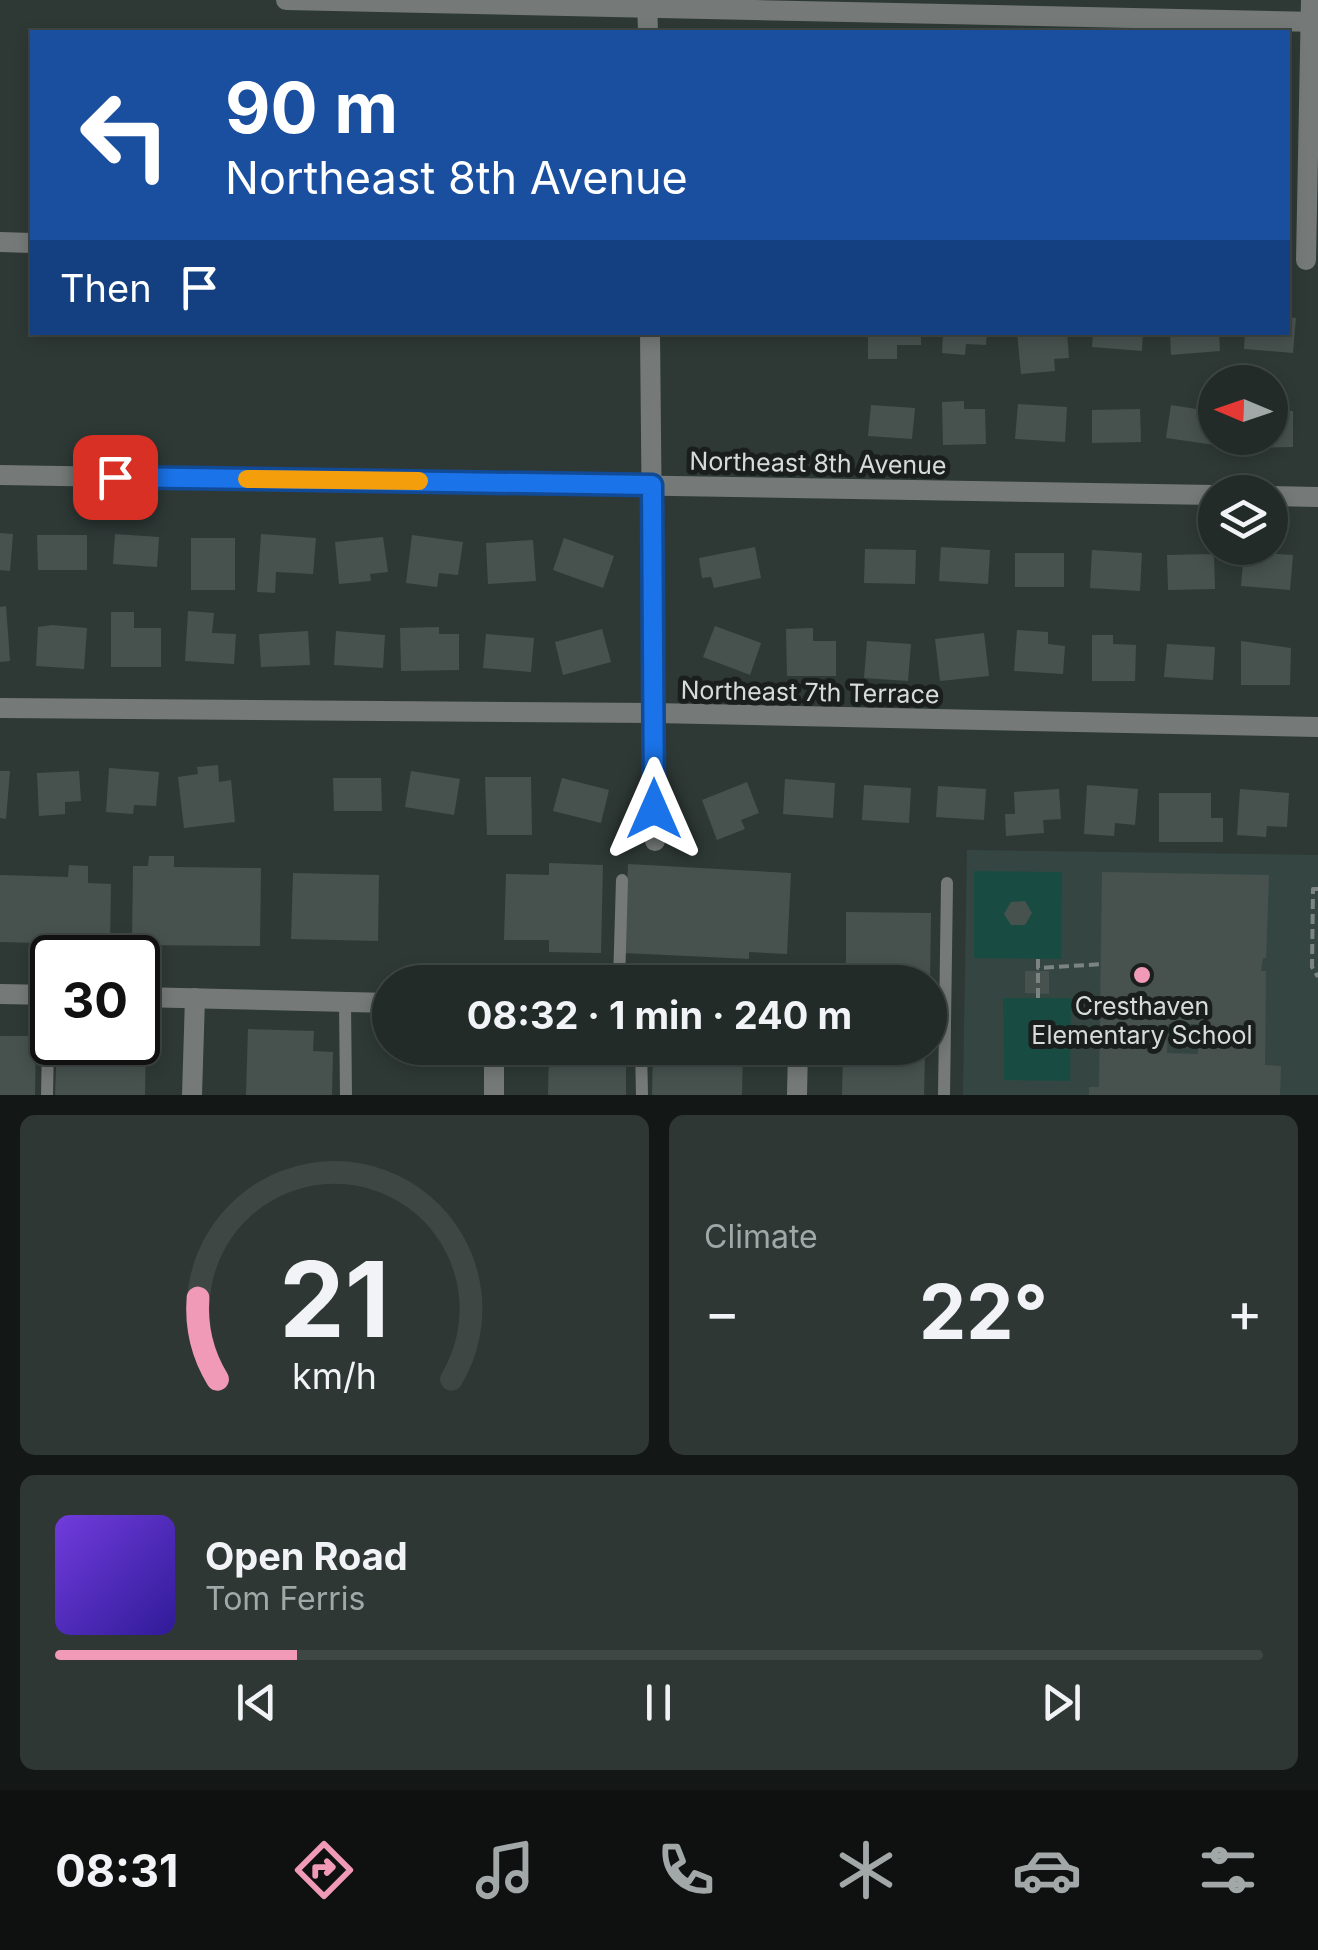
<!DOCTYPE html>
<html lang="en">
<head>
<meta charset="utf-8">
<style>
  body { margin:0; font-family:Inter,sans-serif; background:#2e3734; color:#f1f3f6; height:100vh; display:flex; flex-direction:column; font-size:38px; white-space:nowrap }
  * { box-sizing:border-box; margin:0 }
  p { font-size:32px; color:#a2a7a8 }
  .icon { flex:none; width:55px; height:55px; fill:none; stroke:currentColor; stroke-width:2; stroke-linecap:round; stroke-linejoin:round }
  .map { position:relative; height:1095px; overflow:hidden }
  .panel { display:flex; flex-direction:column; gap:20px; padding:20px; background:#131816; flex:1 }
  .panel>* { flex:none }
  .hud { position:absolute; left:30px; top:30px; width:1260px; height:305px; border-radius:0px; box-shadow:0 5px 15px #0003,0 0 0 2px #3f4745; background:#1a4fa0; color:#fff; overflow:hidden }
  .needle { width:65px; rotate:272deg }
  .tools { position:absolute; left:1198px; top:365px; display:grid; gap:20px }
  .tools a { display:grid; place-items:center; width:90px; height:90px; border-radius:50%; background:#222b28; box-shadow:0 5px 15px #0003,0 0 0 2px #3f4745; font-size:50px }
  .speed { position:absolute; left:30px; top:935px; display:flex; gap:20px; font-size:50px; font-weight:700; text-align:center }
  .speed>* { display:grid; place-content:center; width:130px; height:130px; border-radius:50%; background:#222b28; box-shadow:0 5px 15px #0003,0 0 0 2px #3f4745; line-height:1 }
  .speed .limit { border:5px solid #111; border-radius:15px; background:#fff; color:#111 }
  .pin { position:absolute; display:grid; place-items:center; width:85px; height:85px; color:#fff; margin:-42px; border-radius:20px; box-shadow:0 5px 15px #0006 }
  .me { position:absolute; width:110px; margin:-55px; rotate:0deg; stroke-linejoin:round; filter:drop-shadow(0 0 8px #0008) }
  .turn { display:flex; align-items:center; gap:35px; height:210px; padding:0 30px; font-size:45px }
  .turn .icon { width:130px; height:130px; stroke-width:2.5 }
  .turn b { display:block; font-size:70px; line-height:85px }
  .then { display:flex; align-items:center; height:95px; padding:0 30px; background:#0003; gap:20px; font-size:38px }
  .big { font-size:75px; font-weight:700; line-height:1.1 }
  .panel .widget { flex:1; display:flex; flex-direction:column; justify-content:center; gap:15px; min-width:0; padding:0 35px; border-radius:15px; background:#2e3734 }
  .panel .dial { align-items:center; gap:0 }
  .dial svg { height:260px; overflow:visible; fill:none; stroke:#3f4745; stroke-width:7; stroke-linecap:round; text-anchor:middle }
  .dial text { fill:#f1f3f6; stroke:none }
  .song { display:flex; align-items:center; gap:30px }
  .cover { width:120px; height:120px; border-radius:15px; background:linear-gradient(135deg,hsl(260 70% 55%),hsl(250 70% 35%)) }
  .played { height:10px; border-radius:5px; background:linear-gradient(90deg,#f09ab7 20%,#3f4745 20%) }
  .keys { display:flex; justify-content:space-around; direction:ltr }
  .heat { display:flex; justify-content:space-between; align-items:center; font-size:55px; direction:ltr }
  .panel .tiles { flex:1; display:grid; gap:20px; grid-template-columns:1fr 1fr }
  .widget:last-child { grid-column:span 2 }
  .trip { position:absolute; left:372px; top:965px; width:575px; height:100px; border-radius:50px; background:#222b28; box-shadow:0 5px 15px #0003,0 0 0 2px #3f4745; font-weight:700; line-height:100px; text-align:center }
  .tabs { display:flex; height:160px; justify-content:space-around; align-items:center; background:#0e1110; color:#a2a7a8 }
  .tabs .icon { width:70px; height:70px }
  .tabs .active { color:#f09ab7 }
  .tabs b { font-size:45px; color:#f1f3f6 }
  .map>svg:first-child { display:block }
</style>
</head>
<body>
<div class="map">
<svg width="1318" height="1095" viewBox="0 0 1318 1095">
  <rect width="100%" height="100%" fill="#2e3936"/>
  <path fill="#354642" d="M967 850 1318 855V1095H963Z"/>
  <g fill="#184c42">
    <path d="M974 871 1062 872 1061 959 974 958Z"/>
    <path d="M1003 998H1071L1070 1081 1004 1080Z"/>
  </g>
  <g fill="#47524f" fill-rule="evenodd">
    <path d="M1288 317 1296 318 1293 353 1244 349 1245 332H1288Z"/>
    <path d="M868 332H921V345H897V359H868Z"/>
    <path d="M943 332H987L986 345 966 344 965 355 942 353Z"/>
    <path d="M1017 332H1067L1069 358 1054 359 1055 371 1021 374Z"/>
    <path d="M1093 332H1143L1142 351 1092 347Z"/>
    <path d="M1170 332H1219L1220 351 1171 355Z"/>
    <path d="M964 401V409H985L986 444 943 445 942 402Z"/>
    <path d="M1018 404 1067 407 1065 442 1015 439Z"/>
    <path d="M871 405 915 408 912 439 868 436Z"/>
    <path d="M1171 405 1215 412V445L1166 438Z"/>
    <path d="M1140 409 1141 442 1092 443V410Z"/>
    <path d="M1270 411H1293V447L1238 448V438H1270Z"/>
    <path d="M0 533 13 534 10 571 0 570Z"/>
    <path d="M115 534 159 537 157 567 113 564Z"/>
    <path d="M261 534 316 538 313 574 276 572 275 593 257 592Z"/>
    <path d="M37 535H87V570H38Z"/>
    <path d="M412 535 463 542 458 575 439 573 437 587 406 583Z"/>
    <path d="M383 537 388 572 370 574 371 581 339 584 335 542Z"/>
    <rect x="191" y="538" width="44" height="52"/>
    <path d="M564 538 614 556 603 588 553 570Z"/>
    <path d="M533 540 536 581 488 584 486 543Z"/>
    <path d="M755 547 761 578 714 588 711 577 702 578 699 558Z"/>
    <path d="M941 547 990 550 988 584 939 581Z"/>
    <path d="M865 549 916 550 915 584 864 583Z"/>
    <path d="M1092 550 1142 553 1140 591 1090 588Z"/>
    <path d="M1244 552 1293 555 1290 590 1241 586Z"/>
    <rect x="1015" y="553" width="49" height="34"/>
    <path d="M1214 554 1215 589 1168 590 1167 555Z"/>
    <path d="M6 606 10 661 0 662V607Z"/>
    <path d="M188 611 214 613 212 633 236 634 234 664 185 661Z"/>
    <path d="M111 612H134V628H161V667H111Z"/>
    <path d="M52 625 87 628 84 669 36 666 38 627Z"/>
    <path d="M715 626 761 643 750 675 703 657Z"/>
    <path d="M439 627V634H459V670L401 671 400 628Z"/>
    <path d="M813 628V641H836V676H787L786 629Z"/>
    <path d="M602 629 611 662 563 675 555 642Z"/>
    <path d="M1017 630 1048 632V644L1065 646 1063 674 1014 671Z"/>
    <path d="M308 631 310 665 261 667 259 634Z"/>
    <path d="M336 631 385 635 383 668 334 665Z"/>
    <path d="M984 633 989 676 940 681 935 639Z"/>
    <path d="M486 634 534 638 531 672 483 668Z"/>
    <path d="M1092 635H1113V644L1136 645 1135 681H1092Z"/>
    <path d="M867 641 911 644 908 681 864 678Z"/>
    <path d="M1241 641 1291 648 1290 685H1241Z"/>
    <path d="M1167 644 1215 647 1213 680 1164 677Z"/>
    <path d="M218 765 219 782 231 780 235 822 184 828 178 777 198 774 197 767Z"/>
    <path d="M109 768 159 772 156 806 134 805 133 814 106 812Z"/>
    <path d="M0 771H10L6 819 0 818Z"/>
    <path d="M79 771 81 801 65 802V814L39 816 37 773Z"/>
    <path d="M411 771 460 779 454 815 405 807Z"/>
    <path d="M485 777H531L532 835H487Z"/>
    <path d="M333 778H381L382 811H334Z"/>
    <path d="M562 778 609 790 601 823 553 811Z"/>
    <path d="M785 779 835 783 833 818 783 814Z"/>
    <path d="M747 782 759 813 741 820 745 829 717 840 702 800Z"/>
    <path d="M864 785 911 788 909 823 862 820Z"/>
    <path d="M1087 785 1138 789 1135 825 1115 823 1114 836 1084 834Z"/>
    <path d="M938 786 986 789 984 820 936 817Z"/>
    <path d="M1059 789 1061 819 1043 820 1044 833 1006 836 1005 814H1015L1014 792Z"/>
    <path d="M1240 789 1289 793 1287 827 1267 826 1266 837 1237 835Z"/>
    <path d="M1159 793H1211V818H1223V842H1159Z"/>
    <path d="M149 856H174V867L261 868 260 946 132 945 133 866H148Z"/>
    <path d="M549 863 603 865 601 953 549 952V940H504L506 874 549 875Z"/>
    <path d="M628 864 791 873 787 954 749 952V959L624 953Z"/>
    <path d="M69 865 88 866V883L111 884 110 945 0 942V875L68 877Z"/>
    <path d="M1102 872 1269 875 1266 958H1263L1261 971H1266L1265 1065 1281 1066 1280 1095H1089V1087H1099ZM1168 1024H1198V1054L1167 1053Z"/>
    <path d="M293 873 379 875 378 941 291 939Z"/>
    <path d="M1025 901 1032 913 1025 925H1011L1004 914 1011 902Z"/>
    <path d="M846 912 931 913 930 982H846Z"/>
    <path d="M1025 971H1049V994L1025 993Z"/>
    <path d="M248 1029 314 1031 313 1051 333 1052 332 1095H246Z"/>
    <path d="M0 1036H36L35 1095H0Z"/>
    <path d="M57 1042 146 1043 145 1095H55Z"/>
    <path d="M549 1048H626V1095H548Z"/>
    <path d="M653 1048 743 1049 742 1095H652Z"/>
    <path d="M843 1052 925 1054 924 1095H842Z"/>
  </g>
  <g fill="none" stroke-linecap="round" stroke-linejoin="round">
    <g stroke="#7b8482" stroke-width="4" stroke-dasharray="10 5" stroke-linecap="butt">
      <path d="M1318 889H1313L1312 967 1318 977"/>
      <path d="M1038 959V968L1104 964"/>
      <path d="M1038 998V968"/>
    </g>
    <g stroke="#757a79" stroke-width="12">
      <path d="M619 982 622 880"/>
      <path d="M345 1002 346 1095"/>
      <path d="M641 1048 642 1095"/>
      <path d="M47 1095 49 995"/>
      <path d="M944 1095 947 883"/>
    </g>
    <g stroke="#757a79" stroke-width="20">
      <path d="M286 0 1318 22"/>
      <path d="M647 0 648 32"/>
      <path d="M0 242 32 243"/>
      <path d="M1306 260 1311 0"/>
      <path d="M650 332 655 841"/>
      <path d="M0 475 1215 495"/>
      <path d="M1270 496 1318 497"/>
      <path d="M0 708 654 713 1318 727"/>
      <path d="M0 994 52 995"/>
      <path d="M138 997 390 1003"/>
      <path d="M192 1095 195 998"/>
      <path d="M494 1095V1048"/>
      <path d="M797 1095 798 1048"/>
    </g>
  </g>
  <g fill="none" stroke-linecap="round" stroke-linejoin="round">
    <g stroke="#114b97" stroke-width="25">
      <path id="route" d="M115 477 652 485 654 809"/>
    </g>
    <use href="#route" stroke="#1a73e8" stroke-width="18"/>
    <path stroke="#f59e0b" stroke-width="18" d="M247 479 419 481"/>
  </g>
  <circle fill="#f09ab7" stroke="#1a1f1d" stroke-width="4" cx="1142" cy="975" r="10"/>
  <g text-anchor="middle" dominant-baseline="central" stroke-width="10" stroke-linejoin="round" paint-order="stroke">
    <g font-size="25" fill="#d5dcda" stroke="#1a1f1d">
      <text transform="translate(818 463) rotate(1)">Northeast 8th Avenue</text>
      <text transform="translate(810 692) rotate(1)">Northeast 7th Terrace</text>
    </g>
    <g font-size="25" fill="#d5dcda" stroke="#1a1f1d">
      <text x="1142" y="1006">Cresthaven<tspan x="1142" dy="29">Elementary School</tspan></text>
    </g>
  </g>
</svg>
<div class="tools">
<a><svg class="needle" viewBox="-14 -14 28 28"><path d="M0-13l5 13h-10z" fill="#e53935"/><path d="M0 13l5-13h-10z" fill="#a2a7a8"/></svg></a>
<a><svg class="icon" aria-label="layers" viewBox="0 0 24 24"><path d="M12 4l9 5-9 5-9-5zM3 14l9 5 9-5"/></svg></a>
</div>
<div class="speed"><div class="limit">30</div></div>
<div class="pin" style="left:115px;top:477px;background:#d93025"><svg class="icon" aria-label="arrive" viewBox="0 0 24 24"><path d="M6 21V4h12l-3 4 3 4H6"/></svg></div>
<svg class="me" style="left:654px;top:809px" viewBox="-20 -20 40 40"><path d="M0-17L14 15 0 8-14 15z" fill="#1a73e8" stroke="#fff" stroke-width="4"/></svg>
<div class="trip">08:32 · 1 min · 240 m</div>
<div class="hud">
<div class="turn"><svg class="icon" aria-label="left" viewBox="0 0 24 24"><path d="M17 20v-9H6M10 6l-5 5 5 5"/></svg><div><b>90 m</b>Northeast 8th Avenue</div></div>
<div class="then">Then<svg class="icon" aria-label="arrive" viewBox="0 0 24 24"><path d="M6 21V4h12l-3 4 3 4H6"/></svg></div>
</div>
</div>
<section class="panel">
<div class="tiles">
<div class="widget dial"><svg viewBox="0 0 100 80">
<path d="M14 69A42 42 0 1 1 86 69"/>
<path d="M14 69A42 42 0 0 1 8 44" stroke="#f09ab7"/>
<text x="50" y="56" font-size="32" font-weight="700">21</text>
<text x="50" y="72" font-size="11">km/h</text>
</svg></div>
<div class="widget"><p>Climate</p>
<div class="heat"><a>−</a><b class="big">22°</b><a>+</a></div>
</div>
<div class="widget">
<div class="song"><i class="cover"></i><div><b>Open Road</b><p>Tom Ferris</p></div></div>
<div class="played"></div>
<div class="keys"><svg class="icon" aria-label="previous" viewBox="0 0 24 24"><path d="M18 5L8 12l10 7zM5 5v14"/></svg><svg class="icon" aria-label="pause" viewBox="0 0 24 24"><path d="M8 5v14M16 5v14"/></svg><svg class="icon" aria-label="next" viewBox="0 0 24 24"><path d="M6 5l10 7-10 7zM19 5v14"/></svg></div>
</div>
</div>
</section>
<nav class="tabs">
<b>08:31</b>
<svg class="icon active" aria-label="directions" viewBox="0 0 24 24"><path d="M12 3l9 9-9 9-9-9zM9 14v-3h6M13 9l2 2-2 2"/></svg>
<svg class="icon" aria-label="music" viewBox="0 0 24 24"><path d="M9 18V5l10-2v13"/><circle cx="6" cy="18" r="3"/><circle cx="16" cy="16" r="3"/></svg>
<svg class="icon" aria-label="phone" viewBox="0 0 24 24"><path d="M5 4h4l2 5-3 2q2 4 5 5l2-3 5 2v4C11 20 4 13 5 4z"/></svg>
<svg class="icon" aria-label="climate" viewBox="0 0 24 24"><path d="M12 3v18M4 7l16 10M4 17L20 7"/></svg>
<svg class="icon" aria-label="car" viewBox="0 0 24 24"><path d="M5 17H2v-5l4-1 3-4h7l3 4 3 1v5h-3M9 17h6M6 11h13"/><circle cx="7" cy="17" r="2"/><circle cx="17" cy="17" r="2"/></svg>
<svg class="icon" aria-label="filters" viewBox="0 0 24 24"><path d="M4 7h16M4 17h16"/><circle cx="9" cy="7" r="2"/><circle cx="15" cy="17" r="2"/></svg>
</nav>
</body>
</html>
